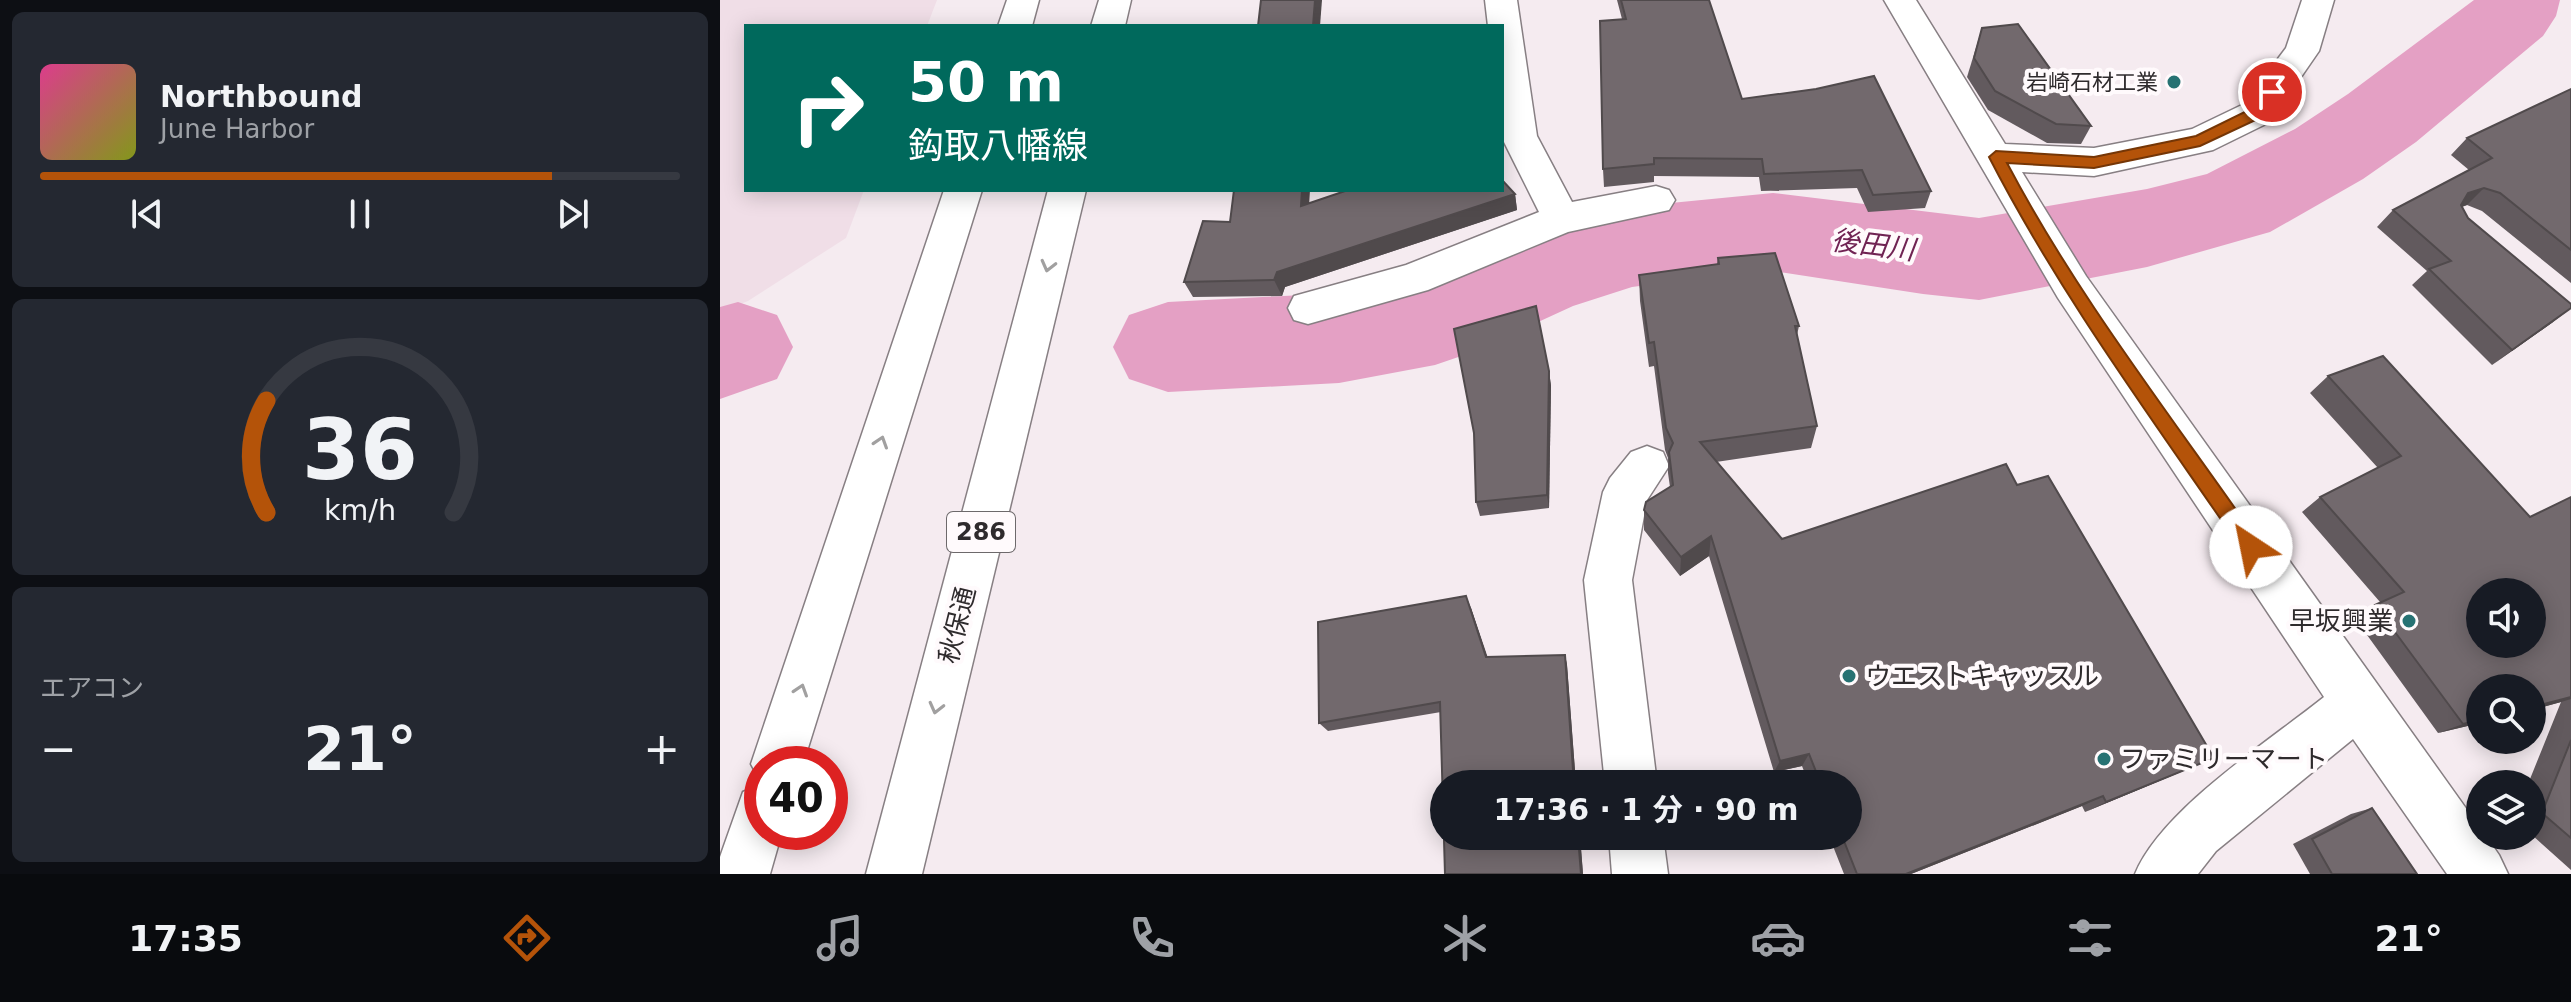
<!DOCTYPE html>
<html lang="ja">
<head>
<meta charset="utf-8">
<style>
  body { margin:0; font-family:"DejaVu Sans","Noto Sans JP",sans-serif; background:#242831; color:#f1f3f6; height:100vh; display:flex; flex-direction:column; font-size:30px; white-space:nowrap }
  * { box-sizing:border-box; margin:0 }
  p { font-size:26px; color:#9ea1a6 }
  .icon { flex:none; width:44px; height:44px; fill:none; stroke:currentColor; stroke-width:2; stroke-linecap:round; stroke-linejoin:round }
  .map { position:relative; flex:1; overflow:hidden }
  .sheet { display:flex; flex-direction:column; gap:12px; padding:12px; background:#0d0f14; width:720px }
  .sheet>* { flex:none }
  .banner { position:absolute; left:24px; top:24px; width:760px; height:168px; border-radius:0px; box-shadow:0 4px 20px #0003; background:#00695c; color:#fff; overflow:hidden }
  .controls { position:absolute; left:1746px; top:578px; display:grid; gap:16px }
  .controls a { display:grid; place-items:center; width:80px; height:80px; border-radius:50%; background:#171b24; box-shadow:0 4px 20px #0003; font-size:40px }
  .speed { position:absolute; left:24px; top:746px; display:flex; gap:16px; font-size:40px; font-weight:700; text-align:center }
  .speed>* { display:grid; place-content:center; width:104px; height:104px; border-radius:50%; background:#171b24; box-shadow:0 4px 20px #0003; line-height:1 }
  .speed .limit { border:12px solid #d22; background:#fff; color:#111 }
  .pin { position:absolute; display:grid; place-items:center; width:68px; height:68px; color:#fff; margin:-34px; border:4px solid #fff; border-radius:50%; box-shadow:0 2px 8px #0007 }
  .me { position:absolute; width:88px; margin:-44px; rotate:326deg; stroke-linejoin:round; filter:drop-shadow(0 0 6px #0008) }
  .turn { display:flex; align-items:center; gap:28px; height:168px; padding:0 32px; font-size:36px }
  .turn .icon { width:104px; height:104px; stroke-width:2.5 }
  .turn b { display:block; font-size:56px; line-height:68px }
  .big { font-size:60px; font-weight:700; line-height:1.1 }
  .sheet .card { flex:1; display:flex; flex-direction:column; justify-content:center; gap:12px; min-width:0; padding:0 28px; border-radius:12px; background:#242831 }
  .sheet .dial { align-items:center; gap:0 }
  .dial svg { height:208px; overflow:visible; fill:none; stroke:#363941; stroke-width:7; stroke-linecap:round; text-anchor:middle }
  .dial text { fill:#f1f3f6; stroke:none }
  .song { display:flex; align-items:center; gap:24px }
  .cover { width:96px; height:96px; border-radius:12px; background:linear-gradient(135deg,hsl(330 70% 55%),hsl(70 70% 35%)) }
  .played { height:8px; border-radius:4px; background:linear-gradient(90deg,#b45309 80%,#363941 80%) }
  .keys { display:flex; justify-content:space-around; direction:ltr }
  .heat { display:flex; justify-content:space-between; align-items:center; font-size:44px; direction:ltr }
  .trip { position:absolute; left:710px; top:770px; width:432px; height:80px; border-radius:40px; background:#171b24; box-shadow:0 4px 20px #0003; font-weight:700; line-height:80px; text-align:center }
  .menu { display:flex; height:128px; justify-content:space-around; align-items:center; background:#090b0e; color:#9ea1a6 }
  .menu .icon { width:56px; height:56px }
  .menu .selected { color:#b45309 }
  .menu b { font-size:36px; color:#f1f3f6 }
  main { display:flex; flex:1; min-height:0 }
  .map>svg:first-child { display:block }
</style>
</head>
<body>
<main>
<section class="sheet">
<div class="card">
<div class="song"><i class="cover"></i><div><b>Northbound</b><p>June Harbor</p></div></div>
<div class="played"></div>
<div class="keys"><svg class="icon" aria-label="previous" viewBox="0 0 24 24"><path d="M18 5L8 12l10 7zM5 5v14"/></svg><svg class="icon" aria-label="pause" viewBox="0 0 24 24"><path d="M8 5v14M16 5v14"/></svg><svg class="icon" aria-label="next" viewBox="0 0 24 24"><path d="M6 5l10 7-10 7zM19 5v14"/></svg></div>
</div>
<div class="card dial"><svg viewBox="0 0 100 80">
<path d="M14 69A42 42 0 1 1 86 69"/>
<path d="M14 69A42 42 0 0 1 14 26" stroke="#b45309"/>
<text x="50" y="56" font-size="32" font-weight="700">36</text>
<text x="50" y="72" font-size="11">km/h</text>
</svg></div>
<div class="card"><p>エアコン</p>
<div class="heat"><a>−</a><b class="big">21°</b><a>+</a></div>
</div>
</section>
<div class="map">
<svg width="1851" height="874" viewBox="0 0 1851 874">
  <rect width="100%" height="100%" fill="#f5ebf0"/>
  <path fill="#f0dee7" d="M0 0H217L207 26H26V190H144L126 238 28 301 0 312Z"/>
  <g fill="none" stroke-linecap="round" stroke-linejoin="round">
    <g fill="#e4a0c4" fill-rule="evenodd">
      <path d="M1754 0H1840L1836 16 1823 36 1696 142 1643 179 1550 232 1427 267 1259 300 1203 294 1053 271 981 278 912 287 853 306 753 352 715 365 619 383 448 392 409 379 393 347 409 315 448 302 619 293 703 279 779 248 910 207 1053 193 1259 218 1427 189 1487 174 1575 129 1628 94Z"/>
      <path d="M18 302 57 315 73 347 57 379 0 399V307Z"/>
    </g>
    <g stroke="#877f83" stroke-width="3">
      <g id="minor">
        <path d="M765 0H797L817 136 852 202 936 186 949 190 955 200 949 210 848 232 708 290 588 324 574 320 568 308 574 296 686 265 819 212 782 138V26H768Z"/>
        <path d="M1164 0H1196L1285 144 1374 148 1472 129 1524 104 1566 48 1582 0H1614L1599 51 1550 122 1493 150 1374 176 1302 172 1366 276 1760 828V836H1766L1779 855 1788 874H1727L1633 739 1496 851 1478 874H1415C1442 809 1548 742 1604 697L1338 298Z"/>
        <path d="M927 446 943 452 949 466 927 500 912 580 937 784H885L864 580 883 492 890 478 911 452Z"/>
        <path d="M889 836H943L948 874H892Z"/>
      </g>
    </g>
    <g stroke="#877f83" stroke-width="3">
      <g id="highway">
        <path d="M287 0H319L312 26H278Z"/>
        <path d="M379 0H411L405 26H371Z"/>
        <path d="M224 190H262L83 764H42V784L31 764Z"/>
        <path d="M328 190H366L202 874H146Z"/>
        <path d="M42 784V832H62L50 874H0V857L23 792Z"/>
      </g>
    </g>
    <use href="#minor" fill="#fff" fill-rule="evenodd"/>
    <use href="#highway" fill="#fff" fill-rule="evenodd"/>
  </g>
  <g fill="#625a5e">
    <path d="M897 0H989L1022 99 1211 191 1205 208 1148 212 1137 188 1041 191 1039 177 934 176V182L884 187 883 169 902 19Z"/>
    <path d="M1262 28 1371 126 1361 144 1327 143 1268 110 1247 77Z"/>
    <path d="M1851 89V283L1762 211 1747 205 1742 207 1748 218 1833 322 1772 365 1692 285 1707 271 1657 227 1673 210 1749 170 1731 155 1747 138Z"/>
    <path d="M795 194 797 210 565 287 562 296 473 297 464 282 510 222 589 203Z"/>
    <path d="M998 258 1079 326 1077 335 1097 426 1091 448 996 462 1062 539 1297 485 1494 758 1468 769 1365 812 1362 806 1191 874H1124L1109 836H1128V784H1089L1082 766 1054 772 989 556 960 576 924 530V510L950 487 948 473V458L945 450 934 366 929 367 920 301 919 275 997 264Z"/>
    <path d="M829 371 831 386 829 508 760 516 756 502Z"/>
    <path d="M1608 376 1810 517 1851 497V870L1812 835V784H1808L1841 702 1812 710V688L1760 723 1718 733 1634 617 1660 602 1582 512 1600 497 1658 468 1590 393Z"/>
    <path d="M751 608 767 657 845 655 847 665 856 784H724L860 836 863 874H725L721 712 608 731 599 723Z"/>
    <path d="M1652 808 1697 874H1590L1573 844 1631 814Z"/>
  </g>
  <g fill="#504a4c">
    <path d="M595 0H602L600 26H593Z"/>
    <path d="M1764 188 1747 205 1731 210 1748 193Z"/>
    <path d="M582 190H590L588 222 581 206Z"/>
    <path d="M795 194 797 210 565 287 562 296 554 280 557 272Z"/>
    <path d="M1851 308 1833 322 1772 365 1792 350Z"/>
    <path d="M829 371 831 386 829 508 827 495Z"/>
    <path d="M991 536 989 556 960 576 961 557Z"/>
    <path d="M746 596 751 608 771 667 766 657Z"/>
    <path d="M845 655 847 665 856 784H854Z"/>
    <path d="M1851 697V699L1841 702 1812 710V707Z"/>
    <path d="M1760 720V723L1718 733 1743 724Z"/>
    <path d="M1089 754 1082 766 1054 772 1060 761Z"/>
    <path d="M1494 758 1468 769 1365 812 1386 802Z"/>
    <path d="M1383 796 1362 806 1191 874H1186Z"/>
    <path d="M858 836H860L863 874H861Z"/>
  </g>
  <g fill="#72696d" stroke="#504a4c" stroke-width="2" fill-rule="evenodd">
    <path d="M541 0H595L593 26H538Z"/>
    <path d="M901 0H989L1022 99 1096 89 1154 76 1211 191 1153 195 1142 170 1044 174 1042 159 934 158V164L883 169 880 21 906 19Z"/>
    <path d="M1298 24 1371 126 1336 124 1275 91 1254 58 1262 28Z"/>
    <path d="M1851 89V250L1780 193 1764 188 1748 193 1741 205 1748 218 1851 304V308L1792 350 1709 269 1731 261 1673 210 1772 158 1747 138Z"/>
    <path d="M782 180 795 194 557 272 554 280 464 282 483 221 510 222 514 190H582L581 206 628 190H782Z"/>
    <path d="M1055 253 1079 326H1075L1097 426 980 442 1062 539 1286 464 1297 485 1328 476 1494 758 1386 802 1383 796 1186 874H1137L1122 836H1128V784H1101L1089 754 1060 761 991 536 961 557 924 510 926 502 953 485 949 452 953 443 946 428 934 342 929 343 919 275 999 264 998 258Z"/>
    <path d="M816 306 829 371 827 495 756 502 754 433 734 329Z"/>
    <path d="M1663 356 1810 517 1851 497V697L1812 707V688H1760V720L1743 724 1655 605 1684 592 1600 497 1681 456 1608 376ZM1760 592H1812V644H1760Z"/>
    <path d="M746 596 766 657 845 655 854 784H724V836H858L861 874H725L720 702 599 723 598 622Z"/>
    <path d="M1851 740V838L1822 813Z"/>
    <path d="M1652 808 1697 874H1612L1592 839Z"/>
  </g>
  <defs><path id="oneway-chevron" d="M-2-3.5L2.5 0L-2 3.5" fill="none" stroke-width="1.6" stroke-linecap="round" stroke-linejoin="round" transform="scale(2)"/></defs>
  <g stroke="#a1a0a0">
    <use href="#oneway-chevron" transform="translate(328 266) rotate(104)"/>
    <use href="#oneway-chevron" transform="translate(161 442) rotate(-72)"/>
    <use href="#oneway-chevron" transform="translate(81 690) rotate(-72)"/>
    <use href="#oneway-chevron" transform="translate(216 708) rotate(104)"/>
  </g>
  <path fill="#b45309" stroke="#753606" stroke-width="2" d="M1552 87 1559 92 1542 117 1480 146 1374 168 1287 163C1357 296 1452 417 1538 541L1541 547 1538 553 1531 556 1524 553C1436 424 1341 297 1269 157L1276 151 1374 157 1476 136 1531 109 1547 89Z"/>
  <g fill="#277273" stroke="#fffafc" stroke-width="3">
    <circle cx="1454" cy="82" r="8"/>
    <circle cx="1689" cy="621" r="8"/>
    <circle cx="1129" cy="676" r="8"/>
    <circle cx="1384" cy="759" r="8"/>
  </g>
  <g text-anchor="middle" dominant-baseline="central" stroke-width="8" stroke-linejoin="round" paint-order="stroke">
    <g font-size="22" fill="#2f2b2d" stroke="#fffafc" text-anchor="end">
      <text x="1438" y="82">岩崎石材工業</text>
    </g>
    <rect fill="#fffafc" stroke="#6d696b" stroke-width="2" x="227" y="512" width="68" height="40" rx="6"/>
    <g font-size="24" font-weight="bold" fill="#2f2b2d">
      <text x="261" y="532">286</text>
    </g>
    <g font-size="26" fill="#2f2b2d" stroke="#fffafc" text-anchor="start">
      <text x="1673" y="621" text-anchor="end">早坂興業</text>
      <text x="1145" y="676">ウエストキャッスル</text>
      <text x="1400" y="759">ファミリーマート</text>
    </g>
    <g font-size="26" fill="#2f2b2d" stroke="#fffafc">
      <text transform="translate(237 625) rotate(-76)">秋保通</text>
    </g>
    <g font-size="28" font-style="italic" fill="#702353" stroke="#fffafc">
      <text transform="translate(1153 245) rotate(7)">後田川</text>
    </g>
  </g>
</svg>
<div class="controls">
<a><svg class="icon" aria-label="sound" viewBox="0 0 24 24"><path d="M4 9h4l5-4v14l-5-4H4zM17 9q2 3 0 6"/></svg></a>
<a><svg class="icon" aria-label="search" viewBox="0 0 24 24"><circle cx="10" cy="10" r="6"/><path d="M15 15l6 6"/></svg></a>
<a><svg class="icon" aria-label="layers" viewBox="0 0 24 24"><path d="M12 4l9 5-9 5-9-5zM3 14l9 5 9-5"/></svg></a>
</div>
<div class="speed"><div class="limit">40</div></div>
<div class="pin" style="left:1552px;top:92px;background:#d93025"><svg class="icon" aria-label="arrive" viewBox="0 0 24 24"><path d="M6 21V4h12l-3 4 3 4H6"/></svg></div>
<svg class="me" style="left:1531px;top:547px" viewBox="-20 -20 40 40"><circle r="19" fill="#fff"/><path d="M0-13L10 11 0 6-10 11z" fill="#b45309"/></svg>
<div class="trip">17:36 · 1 分 · 90 m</div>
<div class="banner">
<div class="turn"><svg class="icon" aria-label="right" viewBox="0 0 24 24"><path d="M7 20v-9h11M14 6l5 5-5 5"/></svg><div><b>50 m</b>鈎取八幡線</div></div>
</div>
</div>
</main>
<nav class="menu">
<b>17:35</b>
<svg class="icon selected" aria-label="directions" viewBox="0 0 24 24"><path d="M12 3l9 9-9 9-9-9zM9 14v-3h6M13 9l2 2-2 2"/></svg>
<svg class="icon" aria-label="music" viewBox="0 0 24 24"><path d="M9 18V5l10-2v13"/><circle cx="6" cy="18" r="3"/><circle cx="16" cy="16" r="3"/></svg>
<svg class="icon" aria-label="phone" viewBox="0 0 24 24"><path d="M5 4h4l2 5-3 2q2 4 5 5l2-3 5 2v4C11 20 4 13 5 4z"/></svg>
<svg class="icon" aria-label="climate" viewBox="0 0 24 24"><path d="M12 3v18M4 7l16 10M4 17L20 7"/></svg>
<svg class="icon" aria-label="car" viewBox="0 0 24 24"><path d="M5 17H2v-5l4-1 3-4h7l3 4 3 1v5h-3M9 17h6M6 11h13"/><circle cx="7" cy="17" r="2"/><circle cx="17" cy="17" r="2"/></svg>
<svg class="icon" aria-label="filters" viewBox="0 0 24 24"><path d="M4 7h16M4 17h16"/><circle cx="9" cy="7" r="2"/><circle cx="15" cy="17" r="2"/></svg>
<b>21°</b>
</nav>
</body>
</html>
